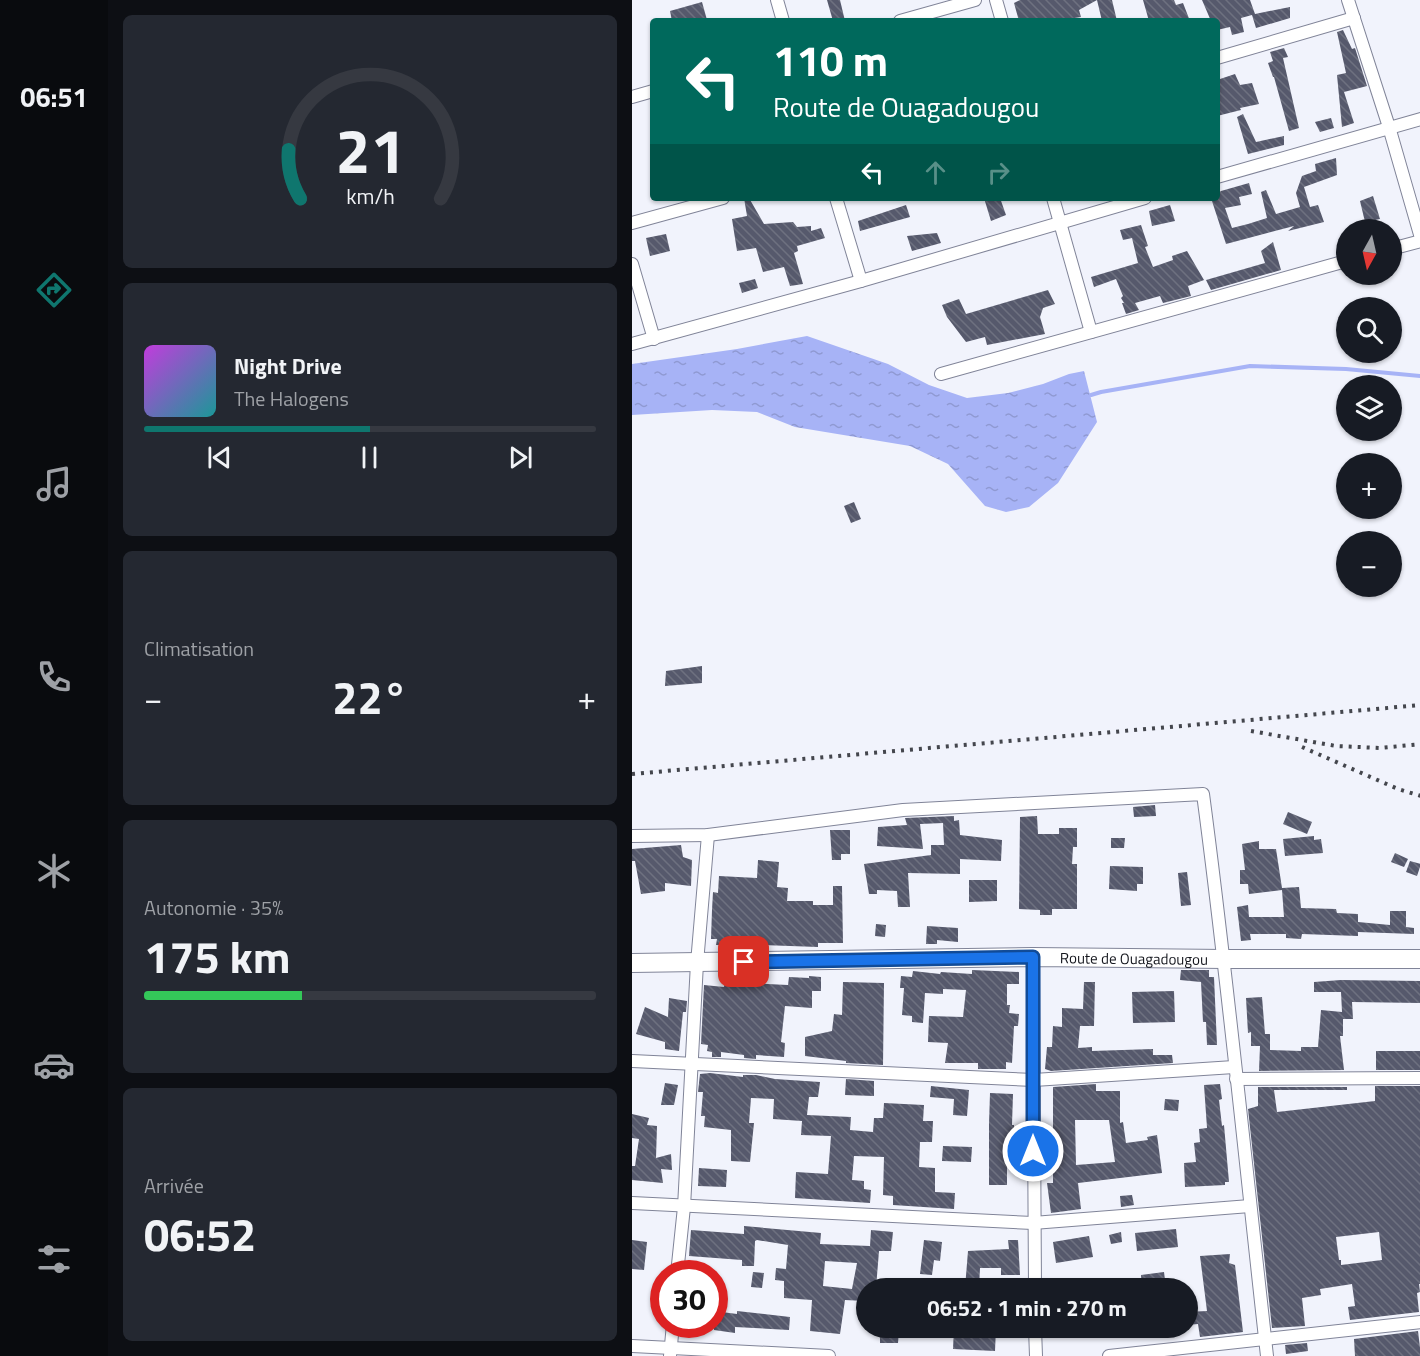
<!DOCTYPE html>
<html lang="fr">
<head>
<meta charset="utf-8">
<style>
  body { margin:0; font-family:"Titillium Web",sans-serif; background:#242831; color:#f1f3f6; height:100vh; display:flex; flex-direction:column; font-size:22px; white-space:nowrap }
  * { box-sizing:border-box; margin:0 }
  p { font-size:20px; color:#9ea1a6 }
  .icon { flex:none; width:33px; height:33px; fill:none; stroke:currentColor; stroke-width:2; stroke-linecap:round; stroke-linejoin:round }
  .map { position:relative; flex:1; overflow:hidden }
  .drawer { display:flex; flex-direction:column; gap:15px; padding:15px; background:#0d0f14; width:524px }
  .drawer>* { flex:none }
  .top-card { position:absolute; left:18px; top:18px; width:570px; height:183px; border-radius:6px; box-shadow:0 2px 4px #0004; background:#00695c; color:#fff; overflow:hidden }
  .needle { width:39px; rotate:188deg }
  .controls { position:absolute; left:704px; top:219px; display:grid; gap:12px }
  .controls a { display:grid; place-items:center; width:66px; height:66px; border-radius:50%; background:#171b24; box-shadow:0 2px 4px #0004; font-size:30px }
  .speed { position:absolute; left:18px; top:1260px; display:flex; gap:12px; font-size:30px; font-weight:700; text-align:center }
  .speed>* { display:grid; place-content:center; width:78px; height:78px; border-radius:50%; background:#171b24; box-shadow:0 2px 4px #0004; line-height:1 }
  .speed .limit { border:9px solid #d22; background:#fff; color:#111 }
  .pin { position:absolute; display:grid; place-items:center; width:51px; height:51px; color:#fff; margin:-26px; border-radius:12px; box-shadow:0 3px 9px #0006 }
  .me { position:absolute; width:66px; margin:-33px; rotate:0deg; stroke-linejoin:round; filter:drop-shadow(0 0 4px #0008) }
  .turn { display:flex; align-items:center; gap:21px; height:126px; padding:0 24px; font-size:27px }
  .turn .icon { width:78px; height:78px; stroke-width:2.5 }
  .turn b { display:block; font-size:42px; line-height:51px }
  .lanes { display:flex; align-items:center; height:57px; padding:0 24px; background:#0003; justify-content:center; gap:30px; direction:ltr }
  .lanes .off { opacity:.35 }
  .big { font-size:45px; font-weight:700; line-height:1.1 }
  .drawer .widget { flex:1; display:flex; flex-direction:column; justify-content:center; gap:9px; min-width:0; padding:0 21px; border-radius:9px; background:#242831 }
  .drawer .dial { align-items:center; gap:0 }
  .dial svg { height:156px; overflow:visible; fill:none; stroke:#363941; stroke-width:7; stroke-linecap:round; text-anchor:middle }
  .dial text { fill:#f1f3f6; stroke:none }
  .song { display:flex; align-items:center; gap:18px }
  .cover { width:72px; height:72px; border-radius:9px; background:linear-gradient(135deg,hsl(290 70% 55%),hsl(180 70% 35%)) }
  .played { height:6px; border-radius:3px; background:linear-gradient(90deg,#0f766e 50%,#363941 50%) }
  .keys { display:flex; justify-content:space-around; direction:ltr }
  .heat { display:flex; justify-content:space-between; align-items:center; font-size:33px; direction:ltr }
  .charge { height:9px; border-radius:4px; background:linear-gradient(90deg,#34c759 35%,#363941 0) }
  .trip { position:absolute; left:224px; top:1278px; width:342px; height:60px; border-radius:30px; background:#171b24; box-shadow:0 2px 4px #0004; font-weight:700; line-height:60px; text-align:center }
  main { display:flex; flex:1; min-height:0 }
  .dock { display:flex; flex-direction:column; width:108px; justify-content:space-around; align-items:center; background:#090b0e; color:#9ea1a6 }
  .dock .icon { width:42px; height:42px }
  .dock .on { color:#0f766e }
  .dock b { font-size:27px; color:#f1f3f6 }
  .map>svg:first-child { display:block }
</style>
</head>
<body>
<main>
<nav class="dock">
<b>06:51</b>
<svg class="icon on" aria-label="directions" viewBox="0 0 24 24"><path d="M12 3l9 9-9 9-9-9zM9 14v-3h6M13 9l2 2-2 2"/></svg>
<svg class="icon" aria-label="music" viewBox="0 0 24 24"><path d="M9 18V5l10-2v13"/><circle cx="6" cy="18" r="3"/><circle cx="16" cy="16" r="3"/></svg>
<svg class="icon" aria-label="phone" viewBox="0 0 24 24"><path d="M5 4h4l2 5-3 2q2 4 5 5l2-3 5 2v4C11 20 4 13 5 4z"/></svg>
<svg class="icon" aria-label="climate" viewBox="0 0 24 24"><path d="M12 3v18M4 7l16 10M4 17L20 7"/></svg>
<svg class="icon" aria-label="car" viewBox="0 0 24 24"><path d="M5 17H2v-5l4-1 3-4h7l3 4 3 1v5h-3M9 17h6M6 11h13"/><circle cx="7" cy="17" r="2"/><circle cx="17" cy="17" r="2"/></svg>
<svg class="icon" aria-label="filters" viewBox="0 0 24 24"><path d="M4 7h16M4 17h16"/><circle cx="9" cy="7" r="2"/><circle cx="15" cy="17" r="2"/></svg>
</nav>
<section class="drawer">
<div class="widget dial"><svg viewBox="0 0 100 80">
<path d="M14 69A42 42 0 1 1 86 69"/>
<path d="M14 69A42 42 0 0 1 8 44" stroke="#0f766e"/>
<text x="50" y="56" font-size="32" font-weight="700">21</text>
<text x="50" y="72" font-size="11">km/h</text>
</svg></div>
<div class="widget">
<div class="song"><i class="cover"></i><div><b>Night Drive</b><p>The Halogens</p></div></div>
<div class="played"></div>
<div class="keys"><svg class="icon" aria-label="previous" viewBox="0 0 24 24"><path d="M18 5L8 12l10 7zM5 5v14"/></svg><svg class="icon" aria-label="pause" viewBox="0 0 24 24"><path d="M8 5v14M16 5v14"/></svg><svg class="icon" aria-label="next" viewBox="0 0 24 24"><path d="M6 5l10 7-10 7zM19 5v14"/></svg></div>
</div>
<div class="widget"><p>Climatisation</p>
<div class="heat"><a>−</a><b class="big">22°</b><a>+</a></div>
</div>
<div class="widget"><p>Autonomie · 35%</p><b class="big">175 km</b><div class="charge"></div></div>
<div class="widget"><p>Arrivée</p><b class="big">06:52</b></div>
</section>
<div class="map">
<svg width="789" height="1356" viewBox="0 0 789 1356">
  <defs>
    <pattern id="water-ripples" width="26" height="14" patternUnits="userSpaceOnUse" patternTransform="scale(1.5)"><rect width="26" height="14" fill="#a7b3f6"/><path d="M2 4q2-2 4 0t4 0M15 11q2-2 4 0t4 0" fill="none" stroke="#8f99d2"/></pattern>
    <pattern id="building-back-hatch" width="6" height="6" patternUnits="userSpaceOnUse" patternTransform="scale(1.5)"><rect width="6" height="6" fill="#56596c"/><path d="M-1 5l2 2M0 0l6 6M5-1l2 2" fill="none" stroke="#6e7180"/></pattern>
  </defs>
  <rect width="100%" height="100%" fill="#f1f3fc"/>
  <path fill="url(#water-ripples)" d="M175 336 256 364 297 385 335 398 376 393 411 384 437 374 452 371 465 422 426 483 397 507 374 512 353 506 316 464 278 446 163 427 125 412 80 410 0 415V364L105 349Z"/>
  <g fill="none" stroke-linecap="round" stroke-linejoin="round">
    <path stroke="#a7b3f6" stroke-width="4" d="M459 395 469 392 618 366 714 369 789 376"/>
  </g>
  <g fill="url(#building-back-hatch)" fill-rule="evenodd">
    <path d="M195 0H208L213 21H201Z"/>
    <path d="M388 0H480L485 21H470L465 0 447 10 449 17 422 21H387L382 3Z"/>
    <path d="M511 0H542L544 5 551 3 558 21H517Z"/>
    <path d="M570 0H618L623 14 658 7V18L624 28 620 15 609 18 612 32 600 35 598 27 585 30V21H579Z"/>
    <path d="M70 2 75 20 40 21 38 11Z"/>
    <path d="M711 30 720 49 723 48 735 86 712 92 722 123 710 127 705 75 714 73 705 32Z"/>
    <path d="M652 48 656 57 651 58 667 128 657 131 642 77H641L636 63 641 61 638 52Z"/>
    <path d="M603 74 608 85 620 83 627 104 608 108 609 110 585 116V80Z"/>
    <path d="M611 114 624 142 652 136V145L616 154 605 117Z"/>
    <path d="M699 118 702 128 688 132 683 122Z"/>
    <path d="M704 158 705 175 672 187 678 207 686 205 692 222 656 231 662 226 594 244 579 198H585V194L589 191 617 183 620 194 607 197 609 205 593 208 600 228 616 224 635 218 629 192 634 190 644 214 668 207 664 193 670 176 684 171 683 164Z"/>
    <path d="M741 196 748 219 733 222 728 201Z"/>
    <path d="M112 198H117L132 224 161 222 165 227 179 226V231L189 228 193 238 165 246 166 251 162 253 171 284 158 286 152 267 131 272 124 248 105 251 100 219 115 216Z"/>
    <path d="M352 198H368L374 215 359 221Z"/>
    <path d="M274 205 278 217 228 231 226 221Z"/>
    <path d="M538 205 543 221 520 226 517 211Z"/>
    <path d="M509 225 516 246 513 247 521 267 541 260 540 256 555 251 572 280 556 286 559 296 531 303 528 296 503 303 507 310 494 314 490 303H492L489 298 491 296 484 279 462 287 459 277 506 263 500 238 491 240 488 230Z"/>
    <path d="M305 233 309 243 280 251 275 236Z"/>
    <path d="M34 234 38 251 18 256 14 238Z"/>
    <path d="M641 242 649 270 579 290 574 280 633 263 629 251Z"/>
    <path d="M123 279 126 288 110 293 107 283Z"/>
    <path d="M416 290 423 304 411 308 408 317 413 334 355 345 353 337 334 342 315 317 310 305 327 299 334 314Z"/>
    <path d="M222 502 229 519 219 523 212 506Z"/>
    <path d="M70 666V683L33 686 34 671Z"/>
    <path d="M523 805 524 816 502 817 501 807Z"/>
    <path d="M656 812 680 822 675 834 651 824Z"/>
    <path d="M322 816V821L327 820 328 835 370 840 369 861 328 859V874L276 873 278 907H266L265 891 245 890V894H237L232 864 299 855V845H312L311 823 288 824 291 849 245 846 246 827 275 825 273 818Z"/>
    <path d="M405 816 406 834H427V828H445V847H441L440 864H445V909H420V915H408V910L387 909 388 817Z"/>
    <path d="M198 830H218V854H209V860H200Z"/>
    <path d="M682 836V840L689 839 691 853 653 856 651 839Z"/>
    <path d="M479 838H493L492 848H479Z"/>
    <path d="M627 841V849H644L650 888 667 887 669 908 704 909 705 913 726 914V922L758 925V911H774V927L782 928V934L726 932V936L670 934 669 939 654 938V934H618L619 940 609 941 605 907 616 905 617 917H652L650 890 617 894 616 884H608V870H613L610 844Z"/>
    <path d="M49 845 51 857 60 860 59 886 33 883V891L9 894 3 861H0V849Z"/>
    <path d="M763 853 776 859 772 867 759 862Z"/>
    <path d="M126 860 147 862 145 887 156 888 155 901H181V905H201V886H210L211 943H186V947L129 945V947L84 945 85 939H79L80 910 81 892 86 893 87 876 125 878Z"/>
    <path d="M778 861 789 864 785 876 774 872Z"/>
    <path d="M478 866 511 867V884H505V891L477 889Z"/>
    <path d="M555 872 559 905 549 906 546 873Z"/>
    <path d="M337 880H365V901L337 902Z"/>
    <path d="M244 924 254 925 253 937 243 936Z"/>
    <path d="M295 926 326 928V942L305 940V944H294Z"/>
    <path d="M340 970 387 972V984H375V1005H378L377 1013 387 1014 386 1026H382L380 1063 374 1062V1069H346V1063H313L316 1043 296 1042 297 1016 331 1017 334 990 311 989V994L293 993 291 1023 280 1022V1016L270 1015 272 988H268L269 976 280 977 281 971 308 974 309 972 340 974Z"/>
    <path d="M549 970H577V977H582L585 1045H575L574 1022H571L569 982 548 980Z"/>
    <path d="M177 976 189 977V991H180V1008L153 1006 149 1042 153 1043 152 1057 124 1055V1059L112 1058V1055L89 1052V1057H80V1052L75 1051 76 1045 69 1044 72 985 92 987 93 982 156 985 157 977 177 978Z"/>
    <path d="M709 980 789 981V1003L720 1002 721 1019H711V1036H708L712 1070 627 1071 628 1046H619V1032L616 1033 614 998 630 997 633 1034H638V1050L669 1051V1047H686L689 1010 710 1012 709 992H682V982Z"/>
    <path d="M211 982 252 983 251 1065 214 1063V1061L173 1056V1037L200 1031 202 1014 210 1015Z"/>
    <path d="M452 982H463L462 1026H448L446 1048 460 1047V1051L521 1049V1055H540L541 1063 419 1071 413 1069 415 1047H420L421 1026 430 1027V1008L451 1009Z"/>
    <path d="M542 991 543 1022 501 1023 500 992Z"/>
    <path d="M37 998 55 1001 54 1012H51L47 1051 33 1049V1042L4 1034 13 1007 36 1017Z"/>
    <rect x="744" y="1051" width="45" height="19"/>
    <path d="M78 1073 111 1077V1075H124L143 1079 188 1082 186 1097H177L175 1115 219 1117 218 1130 241 1132 242 1118H251L252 1103 292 1105 291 1121H301L300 1142H288L287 1167 303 1168V1192L323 1193 322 1209 261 1205V1196L251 1195 252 1157 222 1156 220 1180 232 1181V1189L239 1190 238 1203 163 1198 164 1172 196 1174 199 1136 169 1135 170 1121 141 1119 142 1099 119 1098 117 1123H122L118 1162 99 1161V1130L72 1127 73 1116H69L71 1092H66L68 1074Z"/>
    <path d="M214 1079 242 1081V1096L213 1095Z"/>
    <path d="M33 1083 46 1085 42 1105H29Z"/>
    <path d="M464 1084V1091H488V1123L491 1122 494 1143 516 1140 515 1137 525 1135 530 1173 446 1183 449 1209 419 1213 415 1183H421V1155H416V1134H421V1087ZM443 1120H477L483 1162 444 1165Z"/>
    <path d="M588 1084 590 1099 587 1100 590 1126 592 1125 597 1182H593V1185L553 1187 552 1163 564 1162 562 1143 568 1142 567 1129 575 1128 572 1085Z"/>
    <path d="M299 1086 337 1090 335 1116 321 1115 322 1099 298 1097Z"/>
    <path d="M743 1086H789V1284H787L788 1292 785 1293 787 1312 718 1320 716 1307 723 1306 720 1284 688 1289 689 1295 670 1298 673 1326 640 1328 616 1109 626 1106V1087H715V1090H642L645 1112 743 1101ZM747 1232 750 1260 709 1265V1260H707L704 1237Z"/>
    <path d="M358 1093 381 1094 380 1125H382V1157H375V1185H357V1124Z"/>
    <path d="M533 1099 547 1100 546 1111 532 1110Z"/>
    <path d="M0 1114 17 1118 15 1125 25 1126 24 1158 39 1154 40 1170 29 1169 31 1183 0 1180V1166H3L7 1139 0 1138Z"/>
    <path d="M311 1146 340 1147 339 1162 310 1161Z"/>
    <path d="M67 1168 95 1170 94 1187 66 1186Z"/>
    <path d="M500 1195 502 1205 489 1207 488 1196Z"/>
    <path d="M112 1226 189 1233 188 1244 238 1246 239 1230 261 1232 259 1251H247L244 1288 234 1287 233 1301 213 1300 208 1334 178 1331 180 1300 152 1298V1281L143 1280 144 1268 154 1269 156 1245 125 1240 123 1241 122 1266H110V1260L57 1256 59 1230 112 1234ZM193 1261 225 1263 220 1289 191 1286Z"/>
    <path d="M544 1229 546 1247 505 1251 503 1233Z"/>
    <path d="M489 1232 490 1242 479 1244 477 1235Z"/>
    <path d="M457 1236 461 1257 424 1263 421 1242Z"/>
    <path d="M0 1240 15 1242 12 1270 0 1269Z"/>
    <path d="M292 1240 310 1242 308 1261 302 1260 300 1275 288 1274Z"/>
    <path d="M376 1240H386L388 1275H369V1268H348L347 1288H333L336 1251 377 1249Z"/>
    <path d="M598 1254 597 1263 603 1265 611 1332 568 1337 566 1324 555 1325V1312L575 1311 568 1256Z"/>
    <path d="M121 1272 132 1273 130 1288 119 1287Z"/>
    <path d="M532 1272 534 1288H510L509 1275Z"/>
    <path d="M82 1311 105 1314V1311L158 1317 157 1330 103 1327V1333L82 1330Z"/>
    <path d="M322 1328H364L363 1351 321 1349Z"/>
    <path d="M248 1330 267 1331 266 1343H248Z"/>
    <path d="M786 1331 789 1356H723L722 1339Z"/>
    <path d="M675 1343 676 1351 654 1354 653 1345Z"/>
  </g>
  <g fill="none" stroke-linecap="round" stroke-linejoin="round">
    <g stroke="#808498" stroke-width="14">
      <g id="street">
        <path d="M145 0 151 21"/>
        <path d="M364 0 370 21"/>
        <path d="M716 0 757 127 789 238"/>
        <path d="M268 21 343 0"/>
        <path d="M585 58 722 18"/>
        <path d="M0 97 21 91"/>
        <path d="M585 177 789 119"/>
        <path d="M204 198 229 281"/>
        <path d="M421 198 459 332"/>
        <path d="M0 223 91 198"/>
        <path d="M759 249 789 241"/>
        <path d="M0 264 22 339"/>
        <path d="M0 344 229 281 513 198"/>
        <path d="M309 374 714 261"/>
        <path d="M0 836 76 835 271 810 571 794C596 981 614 1169 635 1356"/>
        <path d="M401 957 403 1288"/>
        <path d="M0 1061 402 1080 602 1067"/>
        <path d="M604 1079 789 1078"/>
        <path d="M0 1203 401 1223 618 1206"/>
        <path d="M45 1274 52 1207 65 963 76 835"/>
        <path d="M403 1328 404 1356"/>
        <path d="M0 1346 197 1356"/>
        <path d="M38 1356 41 1324"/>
        <path d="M477 1356 789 1322"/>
      </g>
    </g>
    <g stroke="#808498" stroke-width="20">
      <g id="secondary">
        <path id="s1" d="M0 963 401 957 593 959H789"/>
      </g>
    </g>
    <use href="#street" stroke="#fff" stroke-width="12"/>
    <use href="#secondary" stroke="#fff" stroke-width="18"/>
    <g stroke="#44464d" stroke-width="4" stroke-dasharray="3 6" stroke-linecap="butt">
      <path d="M619 731 704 746 748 748 789 744"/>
      <path d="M670 747 766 789 789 796"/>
      <path d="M0 774 789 705"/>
    </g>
  </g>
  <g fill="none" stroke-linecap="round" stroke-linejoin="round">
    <g stroke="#114b97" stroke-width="15">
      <path id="route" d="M112 962 401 957V1151"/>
    </g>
    <use href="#route" stroke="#1a73e8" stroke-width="10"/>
  </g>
  <g text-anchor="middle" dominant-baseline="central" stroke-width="6" stroke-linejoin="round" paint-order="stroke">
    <g font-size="15" fill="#13151c" stroke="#f1f3fc">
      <text stroke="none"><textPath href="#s1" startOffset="502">Route de Ouagadougou</textPath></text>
    </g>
  </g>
</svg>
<div class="controls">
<a><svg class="needle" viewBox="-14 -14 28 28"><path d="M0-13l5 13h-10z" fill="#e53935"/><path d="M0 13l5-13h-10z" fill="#9ea1a6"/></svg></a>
<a><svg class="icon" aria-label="search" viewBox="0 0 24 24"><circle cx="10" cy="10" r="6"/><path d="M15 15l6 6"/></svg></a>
<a><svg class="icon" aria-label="layers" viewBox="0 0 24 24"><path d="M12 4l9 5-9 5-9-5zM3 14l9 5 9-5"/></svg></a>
<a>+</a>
<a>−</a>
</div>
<div class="speed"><div class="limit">30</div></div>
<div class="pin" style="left:112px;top:962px;background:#d93025"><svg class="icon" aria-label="arrive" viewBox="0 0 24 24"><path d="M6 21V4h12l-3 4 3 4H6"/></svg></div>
<svg class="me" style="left:401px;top:1151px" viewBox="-20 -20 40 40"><circle r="17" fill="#1a73e8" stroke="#fff" stroke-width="3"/><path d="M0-11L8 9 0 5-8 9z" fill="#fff"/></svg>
<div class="trip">06:52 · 1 min · 270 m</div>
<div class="top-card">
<div class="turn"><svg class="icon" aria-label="left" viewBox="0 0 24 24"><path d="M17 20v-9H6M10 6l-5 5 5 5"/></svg><div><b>110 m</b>Route de Ouagadougou</div></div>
<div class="lanes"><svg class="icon" aria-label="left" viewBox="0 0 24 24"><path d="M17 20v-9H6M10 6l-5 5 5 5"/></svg><svg class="icon off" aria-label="ahead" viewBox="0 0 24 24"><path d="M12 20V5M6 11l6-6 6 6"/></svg><svg class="icon off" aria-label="right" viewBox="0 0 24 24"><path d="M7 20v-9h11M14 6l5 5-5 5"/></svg></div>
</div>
</div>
</main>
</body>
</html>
